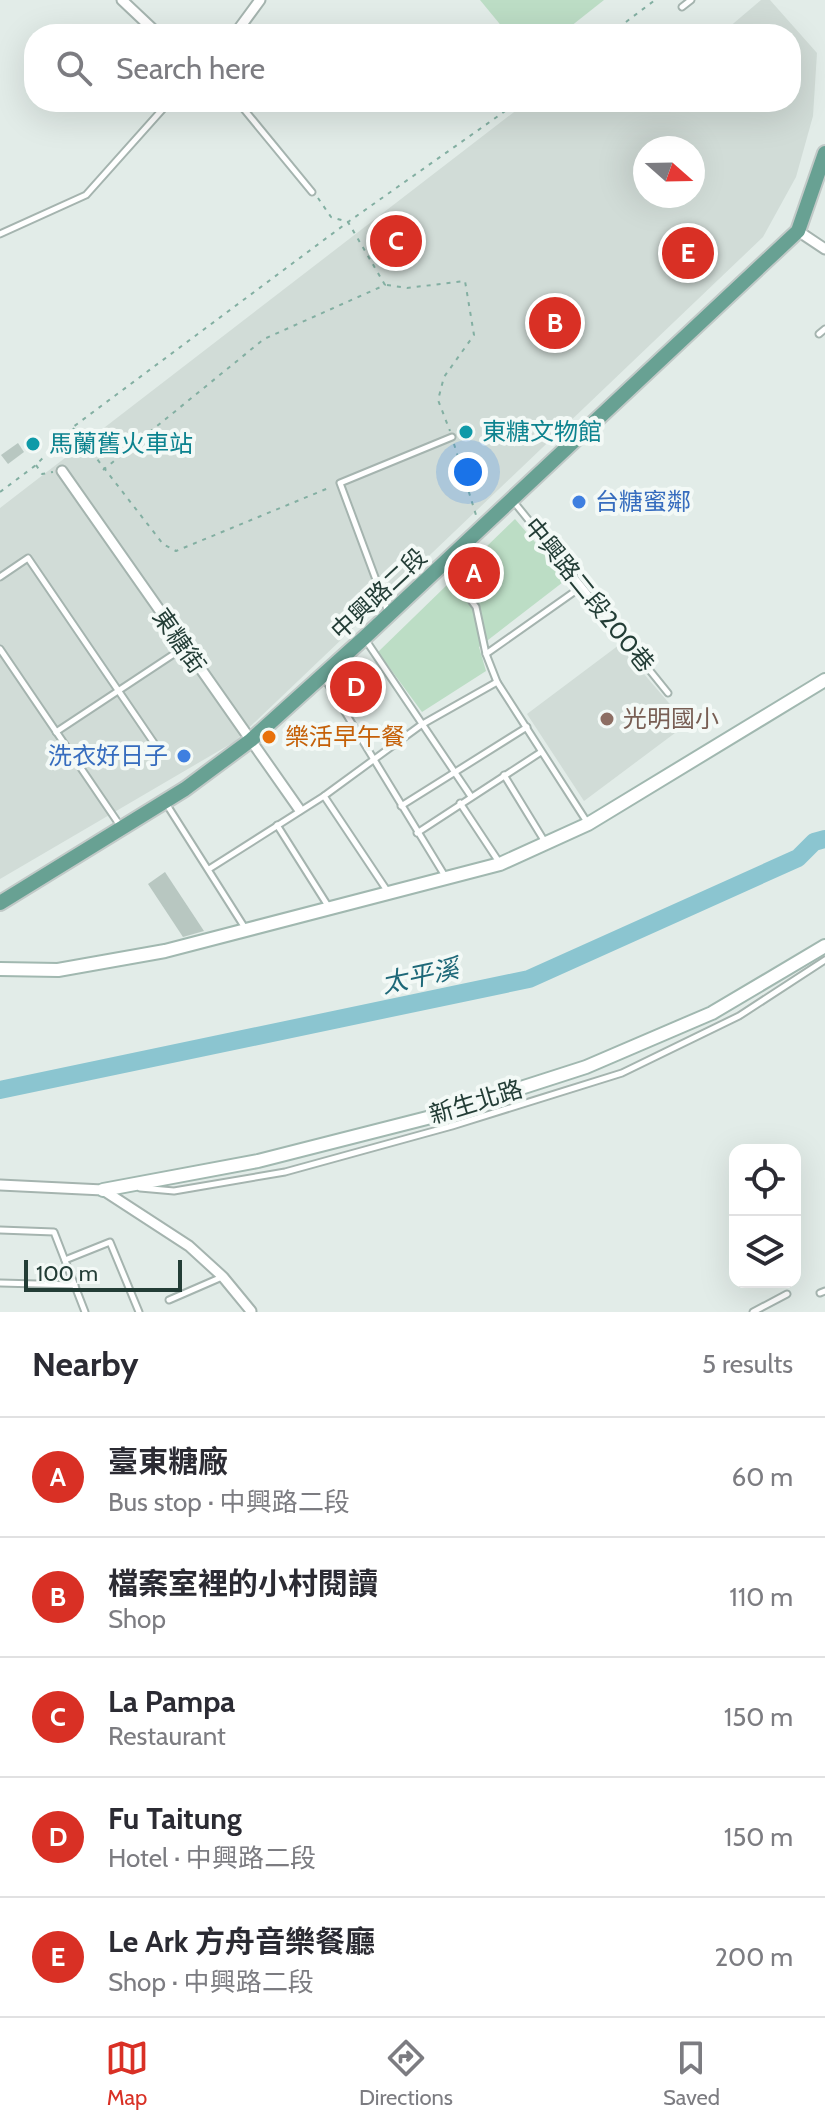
<!DOCTYPE html>
<html lang="en">
<head>
<meta charset="utf-8">
<style>
	body { margin:0; font-family:Cabin,"Noto Sans TC",sans-serif; background:#f7f7f7; color:#2b2b33 }
	.controls { position:absolute; right:24px; bottom:24px; display:grid; overflow:hidden; border-radius:16px; box-shadow:0 8px 32px #0002 }
	.controls button { width:72px; height:72px; display:grid; place-items:center; padding:0; border:0; border-bottom:2px solid #e1e1e2; background:#fff; color:#2b2b33; font:40px sans-serif }
	.compass { position:absolute; left:633px; top:136px; width:72px; height:72px; border-radius:50%; background:#fff; box-shadow:0 8px 32px #0002; rotate:110deg }
	.scale { position:absolute; left:24px; bottom:20px; width:158px; box-sizing:border-box; padding-left:8px; border:4px solid #233d36; border-top:0; font-size:22px; line-height:28px; white-space:nowrap; color:#233d36; -webkit-text-stroke:6px #f3f9f6; paint-order:stroke }
	.you { position:absolute; left:468px; top:472px; width:28px; height:28px; margin:-20px; border:6px solid #fff; border-radius:50%; background:#1a73e8; box-shadow:0 0 0 12px #1a73e833 }
	.badge { display:grid; place-items:center; width:52px; height:52px; border-radius:50%; background:#d93025; color:#fff; font-size:26px; font-weight:700 }
	.pin { position:absolute; translate:-50% -50%; border:4px solid #fff; box-shadow:0 2px 8px #0006 }
	.list { margin:0; padding:0; list-style:none }
	h2 { display:flex; justify-content:space-between; align-items:center; height:104px; margin:0; padding:0 32px; font-size:34px }
	h2 small { font-size:26px; font-weight:400; color:#7c7c81 }
	.list li { display:grid; grid-template-columns:52px 1fr auto; gap:24px; align-items:center; box-sizing:border-box; height:120px; padding:0 32px; border-top:2px solid #e1e1e2 }
	.list b { display:block; font-size:30px; white-space:nowrap }
	.list p { margin:0; font-size:26px; white-space:nowrap; color:#7c7c81 }
	.list em { font-size:26px; font-style:normal; color:#7c7c81 }
	.icon { flex:none; width:44px; height:44px; fill:none; stroke:currentColor; stroke-width:2; stroke-linecap:round; stroke-linejoin:round }
	.map { position:relative; flex:none; width:825px; height:1312px; overflow:hidden }
	.search { position:absolute; background:#fff; box-shadow:0 8px 32px #0002; left:24px; right:24px; top:24px; height:88px; display:flex; align-items:center; gap:20px; box-sizing:border-box; padding:0 28px; border-radius:32px; color:#7c7c81; font-size:30px }
	.sheet { height:704px; background:#fff }
	nav { display:flex; justify-content:space-around; align-items:center; box-sizing:border-box; height:112px; border-top:2px solid #e1e1e2; background:#fff; font-size:22px; color:#7c7c81 }
	nav a { display:grid; justify-items:center; gap:4px }
	nav .on { color:#d93025 }
	.map>svg:first-child { display:block }
</style>
</head>
<body>
<div class="map">
<svg width="825" height="1312" viewBox="0 0 825 1312">
	<rect width="100%" height="100%" fill="#e2ece8"/>
	<g fill="#d1dcd7" fill-rule="evenodd">
		<path d="M761,0H770L817,53L813,116L796,177L763,237L234,742L0,879V508L527,102H791V34H721ZM645,148H693V196H645Z"/>
		<polygon points="619,645 687,724 584,801 527,714"/>
	</g>
	<g fill="#bcddc5">
		<polygon points="480,0 604,0 561,34 508,34"/>
		<polygon points="515,519 567,579 479,647 486,671 422,712 378,652"/>
	</g>
	<g fill="none" stroke-linecap="round" stroke-linejoin="round">
		<polyline stroke="#8bc5d0" stroke-width="18" points="0,1090 529,979 798,858 814,842 825,839"/>
	</g>
	<g fill="#b8c7c1">
		<polygon points="18,443 24,452 8,464 1,455"/>
		<polygon points="165,872 204,931 183,937 148,884"/>
	</g>
	<g fill="none" stroke-linecap="round" stroke-linejoin="round">
		<g stroke="#a5b4af" stroke-width="9">
			<g id="lane">
				<polyline points="682,7 691,0"/>
				<polyline points="238,102 312,192"/>
				<polyline points="0,234 86,195 169,102"/>
				<polyline points="819,334 825,329"/>
				<polyline points="514,502 668,693"/>
				<polyline points="444,564 476,607 486,654 497,682 587,822"/>
				<polyline points="0,577 28,558 154,743"/>
				<polyline points="388,612 340,483 452,437"/>
				<polyline points="365,639 470,795"/>
				<polyline points="0,649 121,827"/>
				<polyline points="486,654 581,587"/>
				<polyline points="323,676 445,876"/>
				<polyline points="56,732 183,648"/>
				<polyline points="504,775 545,842"/>
				<polyline points="324,796 388,892"/>
				<polyline points="460,803 499,862"/>
				<polyline points="167,805 245,928"/>
				<polyline points="401,806 527,727"/>
				<polyline points="277,825 330,909"/>
				<polyline points="417,833 541,752"/>
				<polyline points="209,869 324,796 421,725 497,682"/>
				<polyline points="140,1188 174,1191 285,1172 452,1126 622,1073 739,1016 825,960"/>
				<polyline points="0,1230 54,1232 85,1312"/>
				<polyline points="65,1260 110,1242 139,1312"/>
				<polyline points="0,1283 75,1285"/>
				<polyline points="820,1293 825,1291"/>
				<polyline points="169,1300 222,1277"/>
				<polyline points="753,1312 787,1294"/>
			</g>
		</g>
		<g stroke="#a5b4af" stroke-width="13">
			<g id="street">
				<polyline points="122,0 158,34"/>
				<polyline points="235,34 260,0"/>
				<polyline points="798,231 825,249"/>
				<polyline points="62,471 299,809"/>
				<polyline points="0,1185 103,1190 189,1246 223,1277 251,1311"/>
			</g>
		</g>
		<g stroke="#a1b8b0" stroke-width="16">
			<g id="secondary">
				<polyline points="0,969 58,970 165,951 500,864 588,824 825,680"/>
				<polyline points="103,1190 258,1161 431,1117 586,1067 712,1013 825,946"/>
			</g>
		</g>
		<g stroke="#c1c9c7" stroke-width="18">
			<polyline id="primary" points="0,903 185,789 251,740 364,638 798,231 825,153"/>
		</g>
		<g stroke="#83afa2" stroke-width="2" stroke-dasharray="4 6" stroke-linecap="butt">
			<polyline points="610,34 655,0"/>
			<polyline points="387,285 407,288 465,281 474,335 444,377 438,400 450,431"/>
			<polyline points="73,428 163,544 176,551 331,487"/>
			<polyline points="454,444 476,515"/>
			<polyline points="36,465 42,474 53,472"/>
			<polyline points="103,470 264,339 385,285 348,222 331,217 318,198"/>
			<polyline points="0,492 36,465 73,427 348,222 518,102"/>
		</g>
		<use href="#lane" stroke="#fff" stroke-width="5"/>
		<use href="#street" stroke="#fff" stroke-width="9"/>
		<use href="#secondary" stroke="#fff" stroke-width="12"/>
		<use href="#primary" stroke="#68a193" stroke-width="14"/>
	</g>
	<g fill="#0f9aa8" stroke="#f3f9f6" stroke-width="3">
		<circle cx="466" cy="432" r="8"/>
		<circle cx="33" cy="444" r="8"/>
	</g>
	<g fill="#3f7fe0" stroke="#f3f9f6" stroke-width="3">
		<circle cx="579" cy="502" r="8"/>
		<circle cx="184" cy="756" r="8"/>
	</g>
	<circle fill="#8d6e63" stroke="#f3f9f6" stroke-width="3" cx="607" cy="719" r="8"/>
	<circle fill="#e8710a" stroke="#f3f9f6" stroke-width="3" cx="269" cy="737" r="8"/>
	<g text-anchor="middle" stroke-width="8" stroke-linejoin="round" paint-order="stroke">
		<g font-size="24" fill="#0d838f" stroke="#f3f9f6" text-anchor="start">
			<text x="482" y="440">東糖文物館</text>
			<text x="49" y="452">馬蘭舊火車站</text>
		</g>
		<g font-size="24" fill="#366cbe" stroke="#f3f9f6" text-anchor="start">
			<text x="595" y="510">台糖蜜鄰</text>
			<text x="168" y="764" text-anchor="end">洗衣好日子</text>
		</g>
		<g font-size="24" fill="#233d36" stroke="#f3f9f6">
			<text transform="translate(379 594) rotate(-43)" y="8">中興路二段</text>
			<text transform="translate(589 595) rotate(51)" y="8">中興路二段200巷</text>
			<text transform="translate(179 641) rotate(55)" y="8">東糖街</text>
			<text transform="translate(476 1102) rotate(-17)" y="8">新生北路</text>
		</g>
		<g font-size="24" fill="#785e54" stroke="#f3f9f6" text-anchor="start">
			<text x="623" y="727">光明國小</text>
		</g>
		<g font-size="24" fill="#c56008" stroke="#f3f9f6" text-anchor="start">
			<text x="285" y="745">樂活早午餐</text>
		</g>
		<g font-size="26" font-style="italic" fill="#1d6878" stroke="#f3f9f6">
			<text transform="translate(420 976) rotate(-12)" y="9">太平溪</text>
		</g>
	</g>
</svg>
<div class="controls">
<button><svg class="icon" aria-label="locate" viewBox="0 0 24 24"><circle cx="12" cy="12" r="6"/><path d="M12 2v4M12 18v4M2 12h4M18 12h4"/></svg></button>
<button><svg class="icon" aria-label="layers" viewBox="0 0 24 24"><path d="M12 4l9 5-9 5-9-5zM3 14l9 5 9-5"/></svg></button>
</div>
<svg class="compass" viewBox="-18 -18 36 36"><path d="M0-13l5 13h-10z" fill="#e53935"/><path d="M0 13l5-13h-10z" fill="#7c7c81"/></svg>
<div class="scale">100 m</div>
<div class="you"></div>
<div class="pin badge" style="left:474px;top:573px">A</div>
<div class="pin badge" style="left:555px;top:323px">B</div>
<div class="pin badge" style="left:396px;top:241px">C</div>
<div class="pin badge" style="left:356px;top:687px">D</div>
<div class="pin badge" style="left:688px;top:253px">E</div>
<div class="search"><svg class="icon" aria-label="search" viewBox="0 0 24 24"><circle cx="10" cy="10" r="6"/><path d="M15 15l6 6"/></svg>Search here</div>
</div>
<section class="sheet">
<h2>Nearby<small>5 results</small></h2>
<ul class="list">
<li><span class="badge">A</span><div><b>臺東糖廠</b><p>Bus stop · 中興路二段</p></div><em>60 m</em></li>
<li><span class="badge">B</span><div><b>檔案室裡的小村閱讀</b><p>Shop</p></div><em>110 m</em></li>
<li><span class="badge">C</span><div><b>La Pampa</b><p>Restaurant</p></div><em>150 m</em></li>
<li><span class="badge">D</span><div><b>Fu Taitung</b><p>Hotel · 中興路二段</p></div><em>150 m</em></li>
<li><span class="badge">E</span><div><b>Le Ark 方舟音樂餐廳</b><p>Shop · 中興路二段</p></div><em>200 m</em></li>
</ul>
</section>
<nav>
<a class="on"><svg class="icon" aria-label="map" viewBox="0 0 24 24"><path d="M3 6l6-2 6 2 6-2v14l-6 2-6-2-6 2zM9 4v14M15 6v14"/></svg>Map</a>
<a><svg class="icon" aria-label="directions" viewBox="0 0 24 24"><path d="M12 3l9 9-9 9-9-9zM9 14v-3h6M13 9l2 2-2 2"/></svg>Directions</a>
<a><svg class="icon" aria-label="saved" viewBox="0 0 24 24"><path d="M7 4h10v16l-5-4-5 4z"/></svg>Saved</a>
</nav>
</body>
</html>
